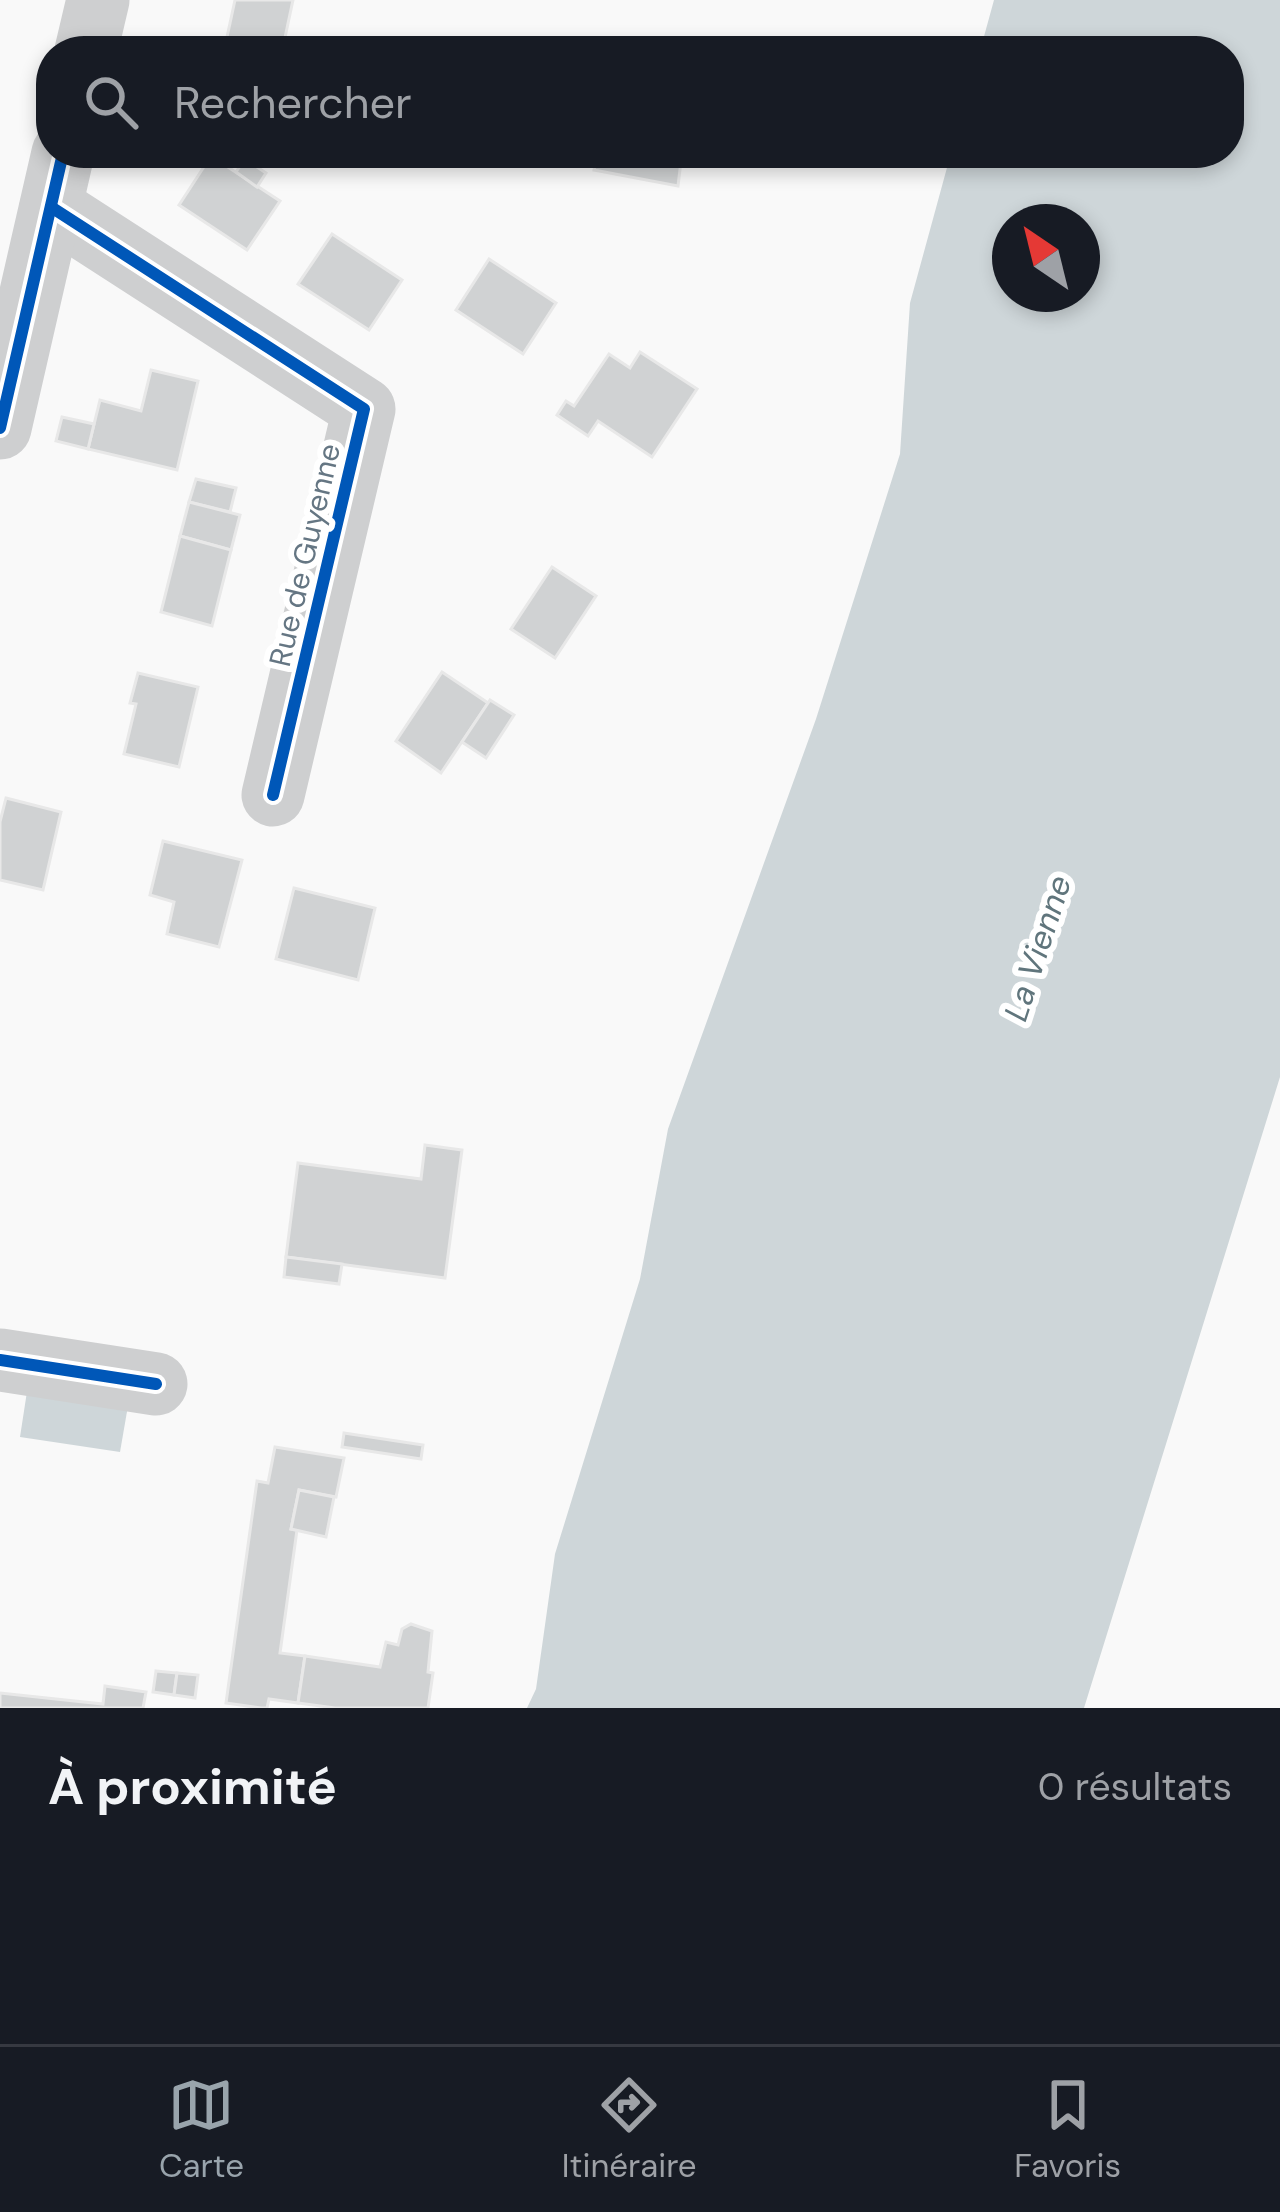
<!DOCTYPE html>
<html lang="fr">
<head>
<meta charset="utf-8">
<style>
	body { margin:0; font-family:"DM Sans",sans-serif; background:#20242c; color:#f1f3f6 }
	.compass { position:absolute; left:992px; top:204px; width:108px; height:108px; border-radius:50%; background:#171b24; box-shadow:0 6px 18px #0003; rotate:325deg }
	.list { margin:0; padding:0; list-style:none }
	h2 { display:flex; justify-content:space-between; align-items:center; height:156px; margin:0; padding:0 48px; font-size:51px }
	h2 small { font-size:39px; font-weight:400; color:#9ea1a6 }
	.icon { flex:none; width:66px; height:66px; fill:none; stroke:currentColor; stroke-width:2; stroke-linecap:round; stroke-linejoin:round }
	.map { position:relative; flex:none; width:1280px; height:1708px; overflow:hidden }
	.search { position:absolute; background:#171b24; box-shadow:0 6px 18px #0003; left:36px; right:36px; top:36px; height:132px; display:flex; align-items:center; gap:30px; box-sizing:border-box; padding:0 42px; border-radius:48px; color:#9ea1a6; font-size:45px }
	.sheet { height:336px; background:#171b24 }
	nav { display:flex; justify-content:space-around; align-items:center; box-sizing:border-box; height:168px; border-top:3px solid #363941; background:#171b24; font-size:33px; color:#9ea1a6 }
	nav a { display:grid; justify-items:center; gap:6px }
	nav .on { color:#99a4ac }
	.map>svg:first-child { display:block }
</style>
</head>
<body>
<div class="map">
<svg width="1280" height="1708" viewBox="0 0 1280 1708">
	<rect width="100%" height="100%" fill="#f9f9f9"/>
	<g fill="#ced6d9" fill-rule="evenodd">
		<path d="M994,0H1280V1077L1084,1708H527L536,1689L555,1554L640,1279L668,1129L816,719L900,454L910,303L951,153H1229V51H980ZM1010,222H1082V294H1010Z"/>
		<polygon points="28,1385 129,1400 120,1452 20,1437"/>
	</g>
	<g fill="#d0d2d3" stroke="#e8e8e8" stroke-width="3">
		<polygon points="235,0 293,0 283,47 305,51 224,51"/>
		<polygon points="598,153 682,153 678,186 594,170"/>
		<polygon points="211,156 280,201 247,250 179,205"/>
		<polygon points="245,159 266,173 257,187 236,172"/>
		<polygon points="332,234 402,280 369,330 298,284"/>
		<polygon points="489,259 556,303 523,354 456,310"/>
		<polygon points="640,352 697,389 652,457 598,421 588,436 557,415 566,401 574,406 609,354 630,368"/>
		<polygon points="151,370 198,381 177,470 88,449 100,400 141,411"/>
		<polygon points="62,417 94,424 88,449 56,441"/>
		<polygon points="196,479 236,488 230,512 189,502"/>
		<polygon points="189,502 240,515 231,550 180,536"/>
		<polygon points="180,536 231,550 212,626 161,612"/>
		<polygon points="552,567 596,596 555,658 511,629"/>
		<polygon points="442,672 488,703 441,773 396,741"/>
		<polygon points="138,673 198,687 179,767 124,754 136,704 130,703"/>
		<polygon points="490,700 514,715 486,758 462,742"/>
		<polygon points="6,798 61,812 43,890 0,880 0,822"/>
		<polygon points="163,841 242,860 219,947 167,934 174,902 150,895"/>
		<polygon points="294,888 375,908 358,980 276,959"/>
		<polygon points="425,1145 462,1150 445,1278 286,1257 298,1163 421,1179"/>
		<polygon points="286,1257 342,1264 339,1284 284,1277"/>
		<polygon points="344,1433 423,1445 421,1459 342,1447"/>
		<polygon points="275,1447 344,1458 336,1497 299,1490 291,1529 297,1530 280,1653 305,1656 298,1703 269,1699 267,1708 261,1708 226,1703 257,1481 268,1483"/>
		<polygon points="299,1490 334,1497 326,1537 291,1529"/>
		<polygon points="411,1624 432,1631 428,1672 433,1673 428,1708 335,1708 298,1703 305,1656 380,1667 386,1642 398,1645 402,1629"/>
		<polygon points="156,1671 177,1673 174,1695 153,1692"/>
		<polygon points="177,1673 198,1675 195,1698 174,1695"/>
		<polygon points="105,1686 146,1692 143,1708 0,1708 0,1693 103,1704"/>
	</g>
	<g fill="none" stroke-linecap="round" stroke-linejoin="round">
		<g stroke="#cecfd0" stroke-width="63">
			<polyline points="86,51 98,0"/>
			<polyline points="51,207 364,409 273,795"/>
			<polyline points="0,428 63,153"/>
			<polyline points="0,1360 156,1384"/>
		</g>
		<g stroke="#fff" stroke-width="20">
			<g id="cycleway">
				<polyline points="51,207 364,409 273,795"/>
				<polyline points="0,428 63,153"/>
				<polyline points="0,1360 156,1384"/>
			</g>
		</g>
		<use href="#cycleway" stroke="#0057b8" stroke-width="12"/>
	</g>
	<g text-anchor="middle" stroke-width="12" stroke-linejoin="round" paint-order="stroke">
		<g font-size="30" fill="#657683" stroke="#fff">
			<text transform="translate(305 555) rotate(-77)" y="10">Rue de Guyenne</text>
		</g>
		<g font-size="33" font-style="italic" fill="#60757c" stroke="#fff">
			<text transform="translate(1037 948) rotate(-72)" y="12">La Vienne</text>
		</g>
	</g>
</svg>
<svg class="compass" viewBox="-18 -18 36 36"><path d="M0-13l5 13h-10z" fill="#e53935"/><path d="M0 13l5-13h-10z" fill="#9ea1a6"/></svg>
<div class="search"><svg class="icon" aria-label="search" viewBox="0 0 24 24"><circle cx="10" cy="10" r="6"/><path d="M15 15l6 6"/></svg>Rechercher</div>
</div>
<section class="sheet">
<h2>À proximité<small>0 résultats</small></h2>
<ul class="list">
</ul>
</section>
<nav>
<a class="on"><svg class="icon" aria-label="map" viewBox="0 0 24 24"><path d="M3 6l6-2 6 2 6-2v14l-6 2-6-2-6 2zM9 4v14M15 6v14"/></svg>Carte</a>
<a><svg class="icon" aria-label="directions" viewBox="0 0 24 24"><path d="M12 3l9 9-9 9-9-9zM9 14v-3h6M13 9l2 2-2 2"/></svg>Itinéraire</a>
<a><svg class="icon" aria-label="saved" viewBox="0 0 24 24"><path d="M7 4h10v16l-5-4-5 4z"/></svg>Favoris</a>
</nav>
</body>
</html>
